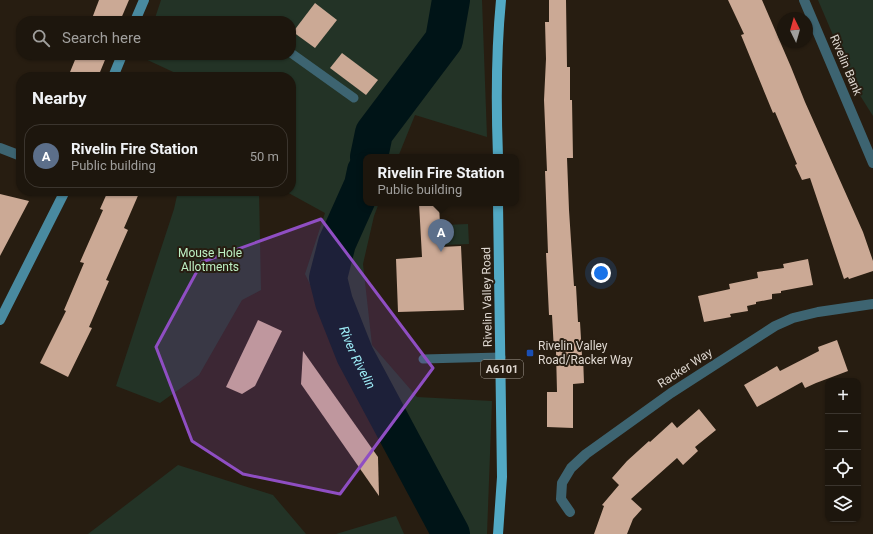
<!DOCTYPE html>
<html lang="en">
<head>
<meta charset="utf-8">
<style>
	body { margin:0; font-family:Roboto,sans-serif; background:#251f16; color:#f1f3f6 }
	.controls { position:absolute; right:12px; bottom:12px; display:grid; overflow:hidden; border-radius:8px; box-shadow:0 1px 3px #0004 }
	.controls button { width:36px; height:36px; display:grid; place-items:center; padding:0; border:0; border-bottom:1px solid #3b352e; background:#1d160d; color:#f1f3f6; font:20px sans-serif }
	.compass { position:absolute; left:777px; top:12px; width:36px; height:36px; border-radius:50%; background:#1d160d; box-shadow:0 1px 3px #0004; rotate:355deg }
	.you { position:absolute; left:601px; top:273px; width:14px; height:14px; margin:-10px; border:3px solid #fff; border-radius:50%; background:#1a73e8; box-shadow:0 0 0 6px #1a73e833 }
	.badge { display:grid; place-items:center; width:26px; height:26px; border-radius:50%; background:#37d4a6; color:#fff; font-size:13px; font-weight:700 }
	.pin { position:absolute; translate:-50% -33px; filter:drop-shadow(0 1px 2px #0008) }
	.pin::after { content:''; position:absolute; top:21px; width:14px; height:12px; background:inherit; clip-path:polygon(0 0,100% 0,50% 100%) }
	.popup { position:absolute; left:363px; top:154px; width:156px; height:52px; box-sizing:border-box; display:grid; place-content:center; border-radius:8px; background:#1d160d; filter:drop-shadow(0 1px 3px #0005); font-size:13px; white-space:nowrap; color:#a09f9d }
	.popup b { font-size:15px; color:#f1f3f6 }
	.popup::after { content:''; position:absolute; left:50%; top:100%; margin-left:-8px; border:8px solid transparent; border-top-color:#1d160d }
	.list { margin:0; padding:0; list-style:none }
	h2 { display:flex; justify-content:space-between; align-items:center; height:52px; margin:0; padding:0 16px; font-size:17px }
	h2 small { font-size:13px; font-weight:400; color:#a09f9d }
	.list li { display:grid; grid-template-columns:26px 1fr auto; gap:12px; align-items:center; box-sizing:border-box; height:64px; margin:0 8px 8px; padding:0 8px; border:1px solid #3b352e; border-radius:16px }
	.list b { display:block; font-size:15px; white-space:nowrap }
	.list p { margin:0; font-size:13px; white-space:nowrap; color:#a09f9d }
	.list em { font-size:13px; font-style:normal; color:#a09f9d }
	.icon { flex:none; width:22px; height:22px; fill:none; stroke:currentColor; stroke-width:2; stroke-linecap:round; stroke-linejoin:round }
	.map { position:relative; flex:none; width:873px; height:534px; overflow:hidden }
	.search { position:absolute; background:#1d160d; box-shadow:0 1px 3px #0004; left:16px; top:16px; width:280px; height:44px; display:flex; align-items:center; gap:10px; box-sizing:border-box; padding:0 14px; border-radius:16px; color:#a09f9d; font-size:15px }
	.panel { position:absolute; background:#1d160d; box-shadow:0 1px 3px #0004; left:16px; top:72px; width:280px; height:124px; border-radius:16px }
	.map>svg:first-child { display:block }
</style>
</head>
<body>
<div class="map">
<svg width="873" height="534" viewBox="0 0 873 534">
	<rect width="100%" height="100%" fill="#271d11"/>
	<g fill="#233326">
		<polygon points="161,0 482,0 487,137 415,115 398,157 366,157 366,203 379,203 374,216 363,264 372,345 417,397 492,401 487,534 434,534 403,456 339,345 305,274 325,213 285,191 291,191 291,77 184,77 141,57 142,55 291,55 291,21 154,21"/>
		<polygon points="818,0 873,0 873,116 856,89"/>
		<polygon points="178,191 259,191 261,290 242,300 199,375 160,403 116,386 174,209"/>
		<polygon points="468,224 469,244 444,245 443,225"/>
		<polygon points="178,465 273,495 306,534 88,534"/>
		<polygon points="396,516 404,534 336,534"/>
	</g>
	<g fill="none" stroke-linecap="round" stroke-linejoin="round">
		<g stroke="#001417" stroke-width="38">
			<polyline points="369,157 374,133 444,40 451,0"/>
			<path id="s1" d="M366,171L363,185L337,243L328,278L334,302L355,355L451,534"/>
		</g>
	</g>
	<g fill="#cba995">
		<polygon points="99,0 129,0 120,21 91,21"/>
		<polygon points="549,0 566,0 567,67 570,67 570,100 572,100 573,158 567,158 569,210 574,286 576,286 578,322 580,322 582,356 583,356 584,383 573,384 573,428 547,427 547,392 557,392 556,351 554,351 552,315 549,315 546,253 548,253 545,171 547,171 544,100 546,59 545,22 549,22"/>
		<polygon points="728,0 762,0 791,67 805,102 863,232 873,261 873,271 849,279 848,277 844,279 810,178 802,180 795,165 797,164 775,112 773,113 741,35 744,34"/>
		<polygon points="315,3 337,20 315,48 293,32"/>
		<polygon points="342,53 378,80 366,95 330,68"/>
		<polygon points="77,55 107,55 98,77 68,77"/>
		<polygon points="108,191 140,191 124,228 128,230 106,280 109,281 89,327 92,328 68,377 40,363 66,311 64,310 84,263 80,262 103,210 100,209"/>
		<polygon points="0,194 29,201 0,256"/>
		<polygon points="419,203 439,203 441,247 461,246 464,310 398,312 396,259 422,257"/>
		<polygon points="808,259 813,285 781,291 781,293 772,294 772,299 756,302 756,304 747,306 748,311 730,314 731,317 704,322 698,296 730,289 729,284 758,278 757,272 784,268 783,264"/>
		<polygon points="258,320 282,331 255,386 242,394 226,387"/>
		<polygon points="837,340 848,371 816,383 805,388 802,382 757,407 744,385 777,366 780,371 819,351 818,347"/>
		<polygon points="303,351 378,457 379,496 301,384"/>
		<polygon points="699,409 716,430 695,447 698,451 683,465 677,458 631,499 642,509 633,519 627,534 594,534 604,506 602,505 619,485 612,478 627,461 649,441 650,442 672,422 677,428"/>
	</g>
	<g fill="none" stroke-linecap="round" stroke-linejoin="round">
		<g stroke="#3d6471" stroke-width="9">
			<polyline points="291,53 354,98"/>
			<polyline points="423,359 501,357"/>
		</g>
		<g stroke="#3d6471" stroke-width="10">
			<polyline points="804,0 873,163"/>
			<polyline points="0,148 21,156"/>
			<polyline points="570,512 561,499 562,483 571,468 586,454 671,393 775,326 793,318 818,312 873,304"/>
		</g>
		<g stroke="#498aa0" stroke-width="10">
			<polyline points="135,21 144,0"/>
			<polyline points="113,77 122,55"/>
			<polyline points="0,320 65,191"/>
		</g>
		<g stroke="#52a9c4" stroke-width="10">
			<path d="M498,157C496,105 496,52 501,0"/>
			<polyline points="498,534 502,477 498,203"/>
		</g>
	</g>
	<path fill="#8f4ec3" fill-opacity="0.2" stroke="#8f4ec3" stroke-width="3" stroke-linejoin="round" d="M321,219L433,368L340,494L243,474L192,441L156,347L202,262Z"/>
	<rect fill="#1a4fb4" stroke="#271d11" stroke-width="1.5" x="526" y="349" width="8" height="8" rx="2"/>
	<g text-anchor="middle" stroke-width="4" stroke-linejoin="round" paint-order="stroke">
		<rect fill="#271d11" stroke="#a8a097" stroke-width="1" x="481" y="360" width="42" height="18" rx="3"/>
		<g font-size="11" font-weight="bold" fill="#dfd8d1">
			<text x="502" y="373">A6101</text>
		</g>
		<g font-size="12" fill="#dfd8d1" stroke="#271d11">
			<text transform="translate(846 65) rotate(67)" y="4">Rivelin Bank</text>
			<text transform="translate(487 297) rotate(-91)" y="4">Rivelin Valley Road</text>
			<text transform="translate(685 368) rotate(-33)" y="4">Racker Way</text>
		</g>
		<g font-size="12" fill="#bdf0c4" stroke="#271d11">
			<text x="210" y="257">Mouse Hole<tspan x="210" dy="14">Allotments</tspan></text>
		</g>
		<g font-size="12" fill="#dfd8d1" stroke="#271d11" text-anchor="start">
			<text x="538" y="350">Rivelin Valley<tspan x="538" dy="14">Road/Racker Way</tspan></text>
		</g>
		<g font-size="13" font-style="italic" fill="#9eedf8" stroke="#271d11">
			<text dy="5" stroke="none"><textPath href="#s1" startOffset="199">River Rivelin</textPath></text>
		</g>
	</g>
</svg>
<div class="controls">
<button>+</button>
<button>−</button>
<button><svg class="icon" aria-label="locate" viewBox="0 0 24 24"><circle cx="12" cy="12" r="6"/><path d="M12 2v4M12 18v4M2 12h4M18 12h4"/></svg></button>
<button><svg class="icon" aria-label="layers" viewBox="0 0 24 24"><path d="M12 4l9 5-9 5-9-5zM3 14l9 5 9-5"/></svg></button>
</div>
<svg class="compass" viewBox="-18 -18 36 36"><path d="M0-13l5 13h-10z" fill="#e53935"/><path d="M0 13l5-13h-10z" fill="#a09f9d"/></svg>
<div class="you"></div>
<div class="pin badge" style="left:441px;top:252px;background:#5c6f8a">A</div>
<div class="popup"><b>Rivelin Fire Station</b>Public building</div>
<div class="search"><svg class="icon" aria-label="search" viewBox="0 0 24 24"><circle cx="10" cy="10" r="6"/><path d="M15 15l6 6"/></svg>Search here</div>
<section class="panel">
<h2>Nearby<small></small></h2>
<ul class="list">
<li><span class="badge" style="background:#5c6f8a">A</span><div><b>Rivelin Fire Station</b><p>Public building</p></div><em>50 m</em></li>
</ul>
</section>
</div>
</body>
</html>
